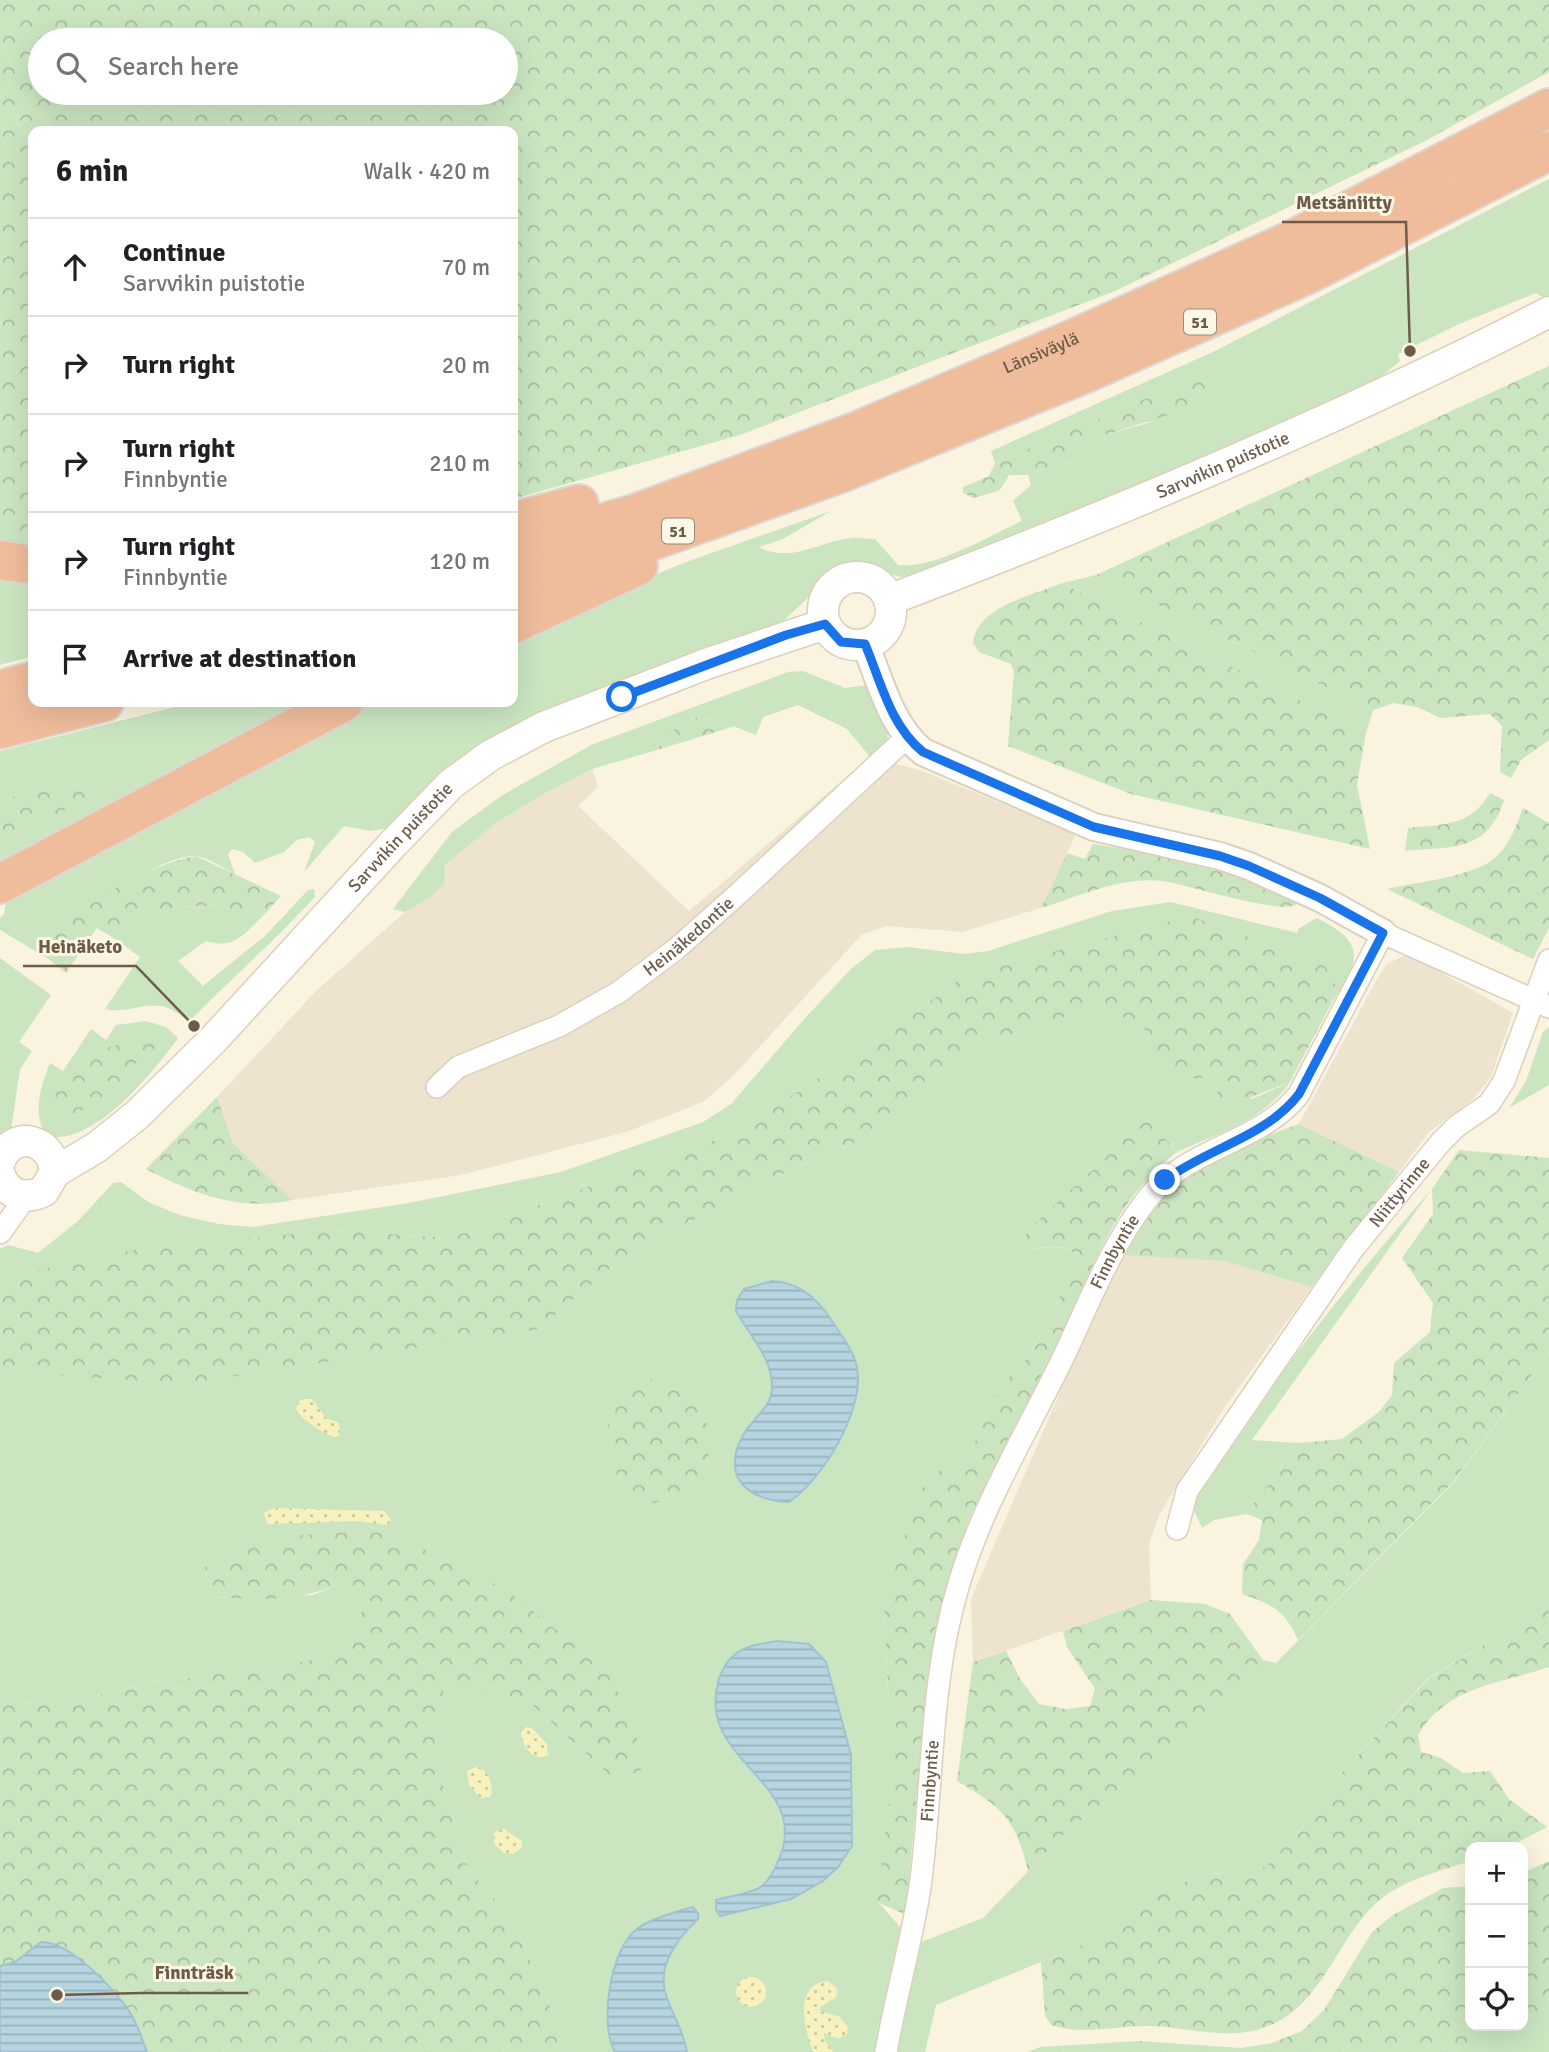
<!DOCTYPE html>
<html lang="en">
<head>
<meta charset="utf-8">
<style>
	body { margin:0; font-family:Signika,sans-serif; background:#f2f2f2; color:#202124 }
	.controls { position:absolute; right:21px; bottom:21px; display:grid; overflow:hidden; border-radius:14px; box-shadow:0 7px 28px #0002 }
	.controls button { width:63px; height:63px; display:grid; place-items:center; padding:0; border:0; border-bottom:2px solid #e0e0e0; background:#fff; color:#202124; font:35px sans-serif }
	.stop { position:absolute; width:21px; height:21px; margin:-16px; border:5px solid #1a73e8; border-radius:50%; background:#fff }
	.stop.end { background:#1a73e8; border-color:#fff; box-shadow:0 2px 7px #0008 }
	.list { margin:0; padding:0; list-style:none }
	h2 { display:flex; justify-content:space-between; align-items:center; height:91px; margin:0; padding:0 28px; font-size:30px }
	h2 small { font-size:23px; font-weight:400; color:#757577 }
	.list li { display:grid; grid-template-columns:46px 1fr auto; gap:21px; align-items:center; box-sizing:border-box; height:98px; padding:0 28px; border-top:2px solid #e0e0e0 }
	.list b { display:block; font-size:26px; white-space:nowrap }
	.list p { margin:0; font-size:23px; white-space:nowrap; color:#757577 }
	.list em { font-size:23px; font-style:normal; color:#757577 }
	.icon { flex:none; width:38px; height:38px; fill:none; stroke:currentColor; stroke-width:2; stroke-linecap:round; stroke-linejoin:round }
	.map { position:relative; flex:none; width:1549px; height:2052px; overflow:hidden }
	.search { position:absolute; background:#fff; box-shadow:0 7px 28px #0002; left:28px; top:28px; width:490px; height:77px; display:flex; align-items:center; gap:18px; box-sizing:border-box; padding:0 24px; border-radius:38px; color:#757577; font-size:26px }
	.panel { position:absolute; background:#fff; box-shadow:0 7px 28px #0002; left:28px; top:126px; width:490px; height:581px; border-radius:14px }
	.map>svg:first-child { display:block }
</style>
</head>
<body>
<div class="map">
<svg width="1549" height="2052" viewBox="0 0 1549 2052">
	<defs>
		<pattern id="forest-crowns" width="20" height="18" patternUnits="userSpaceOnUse" patternTransform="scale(1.75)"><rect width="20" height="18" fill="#cbe5c1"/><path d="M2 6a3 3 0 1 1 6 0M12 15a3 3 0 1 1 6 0" fill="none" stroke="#a9bd9f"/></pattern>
		<pattern id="sand-dots" width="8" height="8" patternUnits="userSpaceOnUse" patternTransform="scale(1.75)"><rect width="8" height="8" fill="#f7f1bd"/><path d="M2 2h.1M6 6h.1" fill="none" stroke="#ccc69c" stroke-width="1.8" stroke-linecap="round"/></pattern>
		<pattern id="water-rules" width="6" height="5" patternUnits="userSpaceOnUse" patternTransform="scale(1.75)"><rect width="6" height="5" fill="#b7d5e1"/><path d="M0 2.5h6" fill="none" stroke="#99b0b8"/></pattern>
	</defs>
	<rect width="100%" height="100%" fill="#f9f3e0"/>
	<g fill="#ede3ce">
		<polygon points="870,757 920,770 1076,834 1041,908 962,932 887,926 861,935 735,1074 703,1102 626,1132 461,1175 292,1200 233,1143 217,1097 316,991 405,912 467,842 538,797 592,769 598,787 578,806 689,911"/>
		<polygon points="1408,954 1513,1013 1491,1077 1473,1099 1429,1132 1399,1172 1299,1124 1376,981 1387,964"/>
		<polygon points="1119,1255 1224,1261 1312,1287 1224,1408 1159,1515 1149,1544 1151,1600 973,1662 971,1599"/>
	</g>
	<g fill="#cbe5c1">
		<path d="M1549,179V295L1544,298L1536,293L1459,324L1398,354L1400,361L1371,385L1269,432L922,575L900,577L860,564H848L827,571L808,598L781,623L575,701L390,828L370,831L344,826L304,872L315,842L309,837L297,840L284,852L255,863L243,852L232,849L228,854L235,874C224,869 208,857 196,856C162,853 67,919 40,941L47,958L0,930V918L4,914L6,902L79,857L367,702H513V632L689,561L831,511L781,540L759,547C791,564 820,541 852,538C859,537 868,539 875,539L898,565C933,570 989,536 1022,521L1013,501L1031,485L1028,475L1074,459L1105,435L1155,421L1077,431L995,463L991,451L1215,351Z"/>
		<polygon points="0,575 33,581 33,656 0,665"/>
		<polygon points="1096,575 1373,710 1366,733 1062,583"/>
		<path d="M803,671L845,688L870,685C879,707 905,748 870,757L847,729L798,705L763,717L756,735L716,719L688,717L663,740L657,750L592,769L538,797L493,825L445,865L444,884L430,897L405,912L393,909L452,832L501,796L591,745L788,672Z"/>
		<polygon points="195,702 309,702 0,869 0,848 98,790 89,783 0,799 0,751"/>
		<path d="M314,889L315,897C275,941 230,979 189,1022C153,990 139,1016 105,1009L140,957L115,939C163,895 206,905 265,914C244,933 236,950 206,941L178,961L203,986L266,935L308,890Z"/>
		<path d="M1170,902L1298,933V929L1317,918C1369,945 1359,960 1331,1004L1335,984L965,975L895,1028L734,1133L449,1238L333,1230L0,1278V1249L8,1245L38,1253L79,1220L113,1183L121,1182L148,1202L180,1215L219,1224L252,1227L409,1203L561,1172L703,1122L731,1104L806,1017L852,968L875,950L907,947L964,954L988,951L1112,911Z"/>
		<polygon points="0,958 51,995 19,1042 32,1051 20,1069 11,1130 0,1136"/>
		<path d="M1102,1005L1150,1032L1155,1051L1203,1077L1215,1076L1252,1099L1290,1082C1264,1120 1217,1134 1177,1152L1144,1116L1026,1251C1047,1247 1062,1243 1079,1257L1031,1354L996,1391L971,1452L925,1480L884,1609L888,1690L897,1735L878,1902L911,1939V1946L983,1918L1064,1834L1276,1663L1453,1483L1549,1352V1606L1428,1678L1336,1779L1299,1832L1265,1867L1200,1876L1142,1899L1087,1943L936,2005L925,2052H569L512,1918L468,1869L440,1776L433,1720L445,1686L482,1690L531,1704L616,1781L388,1532L190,1593L225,1598L313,1595L339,1584L358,1597L364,1627L312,1660L147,1684L92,1697L0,1705V1371L538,1329L619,1261L759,1184L868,1137L984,1044Z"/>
		<path d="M146,1021L166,1027L178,1038C154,1071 95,1146 48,1136C31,1118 41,1084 50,1063L63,1071L91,1029L106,1040L116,1025Z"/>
		<polygon points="1549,1027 1549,1085 1509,1108 1526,1081 1543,1032"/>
		<path d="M1432,1189L1252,1440L1299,1443L1246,1514L1214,1520L1202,1528L1193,1508L1196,1496C1267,1387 1346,1286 1432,1189Z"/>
		<polygon points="1549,2007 1549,2052 1454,2052 1503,2026 1523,2026 1523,2018"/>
	</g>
	<g fill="url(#forest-crowns)" fill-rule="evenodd">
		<path d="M0,0H1549V72L1425,141L1115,291L740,435L513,499V131H33V546L0,541ZM40,40H506V93H40Z"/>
		<polygon points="1549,366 1549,740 1521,760 1511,778 1500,772 1502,726 1490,714 1441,718 1417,707 1394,703 1373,710 1096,575"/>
		<polygon points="1203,380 1212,392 1203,404 1105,435 1074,459 1028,475 1009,475 1000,490 974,498 963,493 963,487 989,476 995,463 1187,381"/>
		<path d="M1062,583L1366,733L1357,785L1370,849L1131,794L1008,746L1014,672L1011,664L979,652L973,643C977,606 1032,596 1062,583Z"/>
		<polygon points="688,717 716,719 735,726 657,750 663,740"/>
		<polygon points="89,783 99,790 0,848 0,799"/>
		<path d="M1490,793L1504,800C1487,853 1452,846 1405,851L1408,828C1443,824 1470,827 1490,793Z"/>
		<path d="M1523,808L1549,823V928L1533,959L1387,889C1416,882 1476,877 1497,856C1511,843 1516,826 1523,808Z"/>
		<path d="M1093,844L1142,852L1230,874L1295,901L1296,905C1278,914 1189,885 1163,881C1122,876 1080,896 1041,908L1067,853L1085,859Z"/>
		<path d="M196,856L281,896L265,914C206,905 163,895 115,939L97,928L66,973L47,958L40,941C82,907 143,865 196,856Z"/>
		<polygon points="1190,916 1324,965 1335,984 1331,1004 1290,1082 1233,1104 1218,1097 1215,1076 1181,1080 1155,1051 1149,1032 1102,1005 984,1044 868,1137 759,1184 619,1261 538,1329 184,1384 0,1371 0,1278 134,1250 334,1230 449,1238 734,1133 895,1028 965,975"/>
		<polygon points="160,1035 153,1053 130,1067 120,1085 80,1112 56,1116 55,1084 74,1075 105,1048"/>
		<path d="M217,1097L233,1143L292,1200C240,1212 192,1193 146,1169Z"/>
		<path d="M1144,1116L1177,1152C1111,1203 1093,1270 1058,1343C1036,1389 1011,1434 989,1480C981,1496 972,1512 966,1528C925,1654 918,1785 906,1915L877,1902L897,1735L888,1690L884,1609L902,1544L925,1480L971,1452L996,1391L1031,1354L1079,1257C1062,1242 1046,1247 1026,1251L1020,1246L1030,1228L1098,1165Z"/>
		<path d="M1299,1124L1399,1172L1312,1287L1224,1261L1119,1255C1134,1236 1147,1212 1165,1194C1194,1164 1259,1138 1299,1124Z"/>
		<path d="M1459,1150L1549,1158V1352L1453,1482L1298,1640C1284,1609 1273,1605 1242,1594L1243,1564L1259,1540L1262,1520L1246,1514L1299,1443L1342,1439L1379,1412L1392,1395L1394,1363L1430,1332L1433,1303L1402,1258L1433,1214L1432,1189Z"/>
		<path d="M653,1379C689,1392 718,1416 708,1458C706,1467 703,1480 696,1487C681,1503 649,1503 629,1504L617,1491L616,1462L606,1415L609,1399L625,1387Z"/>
		<path d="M388,1532L507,1590L610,1674L649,1766L616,1781L531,1704L482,1690L445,1687L433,1720L440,1776L468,1869L512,1918L569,2052H147L132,2016L41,1942L15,1962L0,1966V1705L92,1697L147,1684L312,1660L364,1627L358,1597L339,1584C294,1604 238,1601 190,1593C205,1529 337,1533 388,1532Z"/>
		<path d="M1151,1600L1205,1604L1230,1614L1263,1660L1276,1663L1064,1834L1028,1871C1015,1818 1003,1808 957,1781L973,1662L1006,1651L1020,1679L1039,1704L1065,1709L1090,1706L1095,1689L1067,1647L1063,1631Z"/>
		<path d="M1549,1606V1667C1499,1684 1447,1686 1418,1735L1421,1752L1441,1758L1463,1773L1490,1771L1509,1799L1547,1827L1509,1847H1470V1861C1438,1872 1400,1880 1374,1905C1333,1945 1320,2013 1257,2030C1224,2039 1184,2027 1151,2026C1117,2025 1083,2036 1051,2025L1045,2015L1041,1962L1087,1943L1142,1899L1200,1876L1265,1867L1299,1832L1336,1779L1429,1678Z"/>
		<polygon points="1549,1861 1549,2007 1523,2018 1523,1873"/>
		<polygon points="1470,1886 1470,2026 1503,2026 1454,2052 1028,2052 1040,2047 1139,2041 1241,2048 1272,2043 1302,2031 1324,2010 1372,1932 1393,1915 1443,1888"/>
	</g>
	<g fill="url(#sand-dots)">
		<path d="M305,1399H312L326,1418L339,1423L340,1435L335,1437C323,1433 302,1421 296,1409L299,1401Z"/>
		<polygon points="274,1508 385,1511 391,1520 388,1525 357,1521 268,1524 263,1513"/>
		<path d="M526,1727L532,1728L547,1744L548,1755C534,1763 522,1746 521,1733Z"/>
		<path d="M476,1767C488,1770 492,1781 492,1793L490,1797L480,1798L469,1785L467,1771Z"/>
		<polygon points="504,1829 522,1841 522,1848 512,1854 504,1853 494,1844 494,1832"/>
		<circle cx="751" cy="1992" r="15"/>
		<path d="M828,1981L837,1988V1997L820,2007V2011L840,2017L848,2027L847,2034L839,2039L824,2033L825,2041L833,2052H813C805,2030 792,1984 828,1981Z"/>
	</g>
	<g fill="url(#water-rules)" stroke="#9fc3d1" stroke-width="2">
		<path d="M772,1281C799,1282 818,1299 832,1321C841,1335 854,1351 857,1368C865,1410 822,1480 789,1502C749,1500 721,1479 742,1437C750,1420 772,1408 772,1388C773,1358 749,1335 736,1311L737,1300L744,1289Z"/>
		<path d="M777,1641L809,1644L826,1662L851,1755L852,1846L838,1867L823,1881L791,1899L720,1916L716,1910V1900C729,1896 751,1894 762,1886C770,1879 775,1869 779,1859C805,1798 739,1773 720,1726C710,1699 717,1660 746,1648C755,1644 768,1643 777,1641Z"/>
		<path d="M693,1907L698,1913V1919C678,1938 656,1965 666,1995C672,2014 684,2032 687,2052H615C599,2024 610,1949 637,1929C650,1919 676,1912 693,1907Z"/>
		<path d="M41,1942C70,1941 118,1992 132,2016C139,2027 142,2041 147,2052H0V1966L15,1962Z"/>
	</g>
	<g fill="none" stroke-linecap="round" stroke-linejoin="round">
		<g stroke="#dcd0bd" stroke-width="24">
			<g id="minor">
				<path id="s1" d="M437,1087L458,1067L559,1026L619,992L676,949L738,894L906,738"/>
				<polyline points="0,1233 26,1197"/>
				<path id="s2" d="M1177,1529L1187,1491L1353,1249L1440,1143L1457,1126L1489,1104L1504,1081L1549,960"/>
				<path id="s3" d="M886,2052C896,1994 913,1938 921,1880C933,1783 930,1681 958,1587C981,1507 1027,1432 1063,1358C1089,1303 1110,1247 1148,1198C1187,1147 1260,1144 1299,1094L1383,933L1549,1007"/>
			</g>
		</g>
		<g stroke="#dcd0bd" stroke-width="30">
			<path id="tertiary" d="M865,644C881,682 890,725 923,752L1094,827L1220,856L1249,866L1320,898L1383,933"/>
		</g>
		<g stroke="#decfb9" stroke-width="33">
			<g id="secondary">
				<circle cx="857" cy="611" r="34"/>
				<path id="s4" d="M889,600C1113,515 1335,422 1549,312"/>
				<path d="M0,1161C13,1128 53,1139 55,1172L44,1191C27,1200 7,1196 0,1175"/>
				<path id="s5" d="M55,1172L97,1147L138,1114L213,1040L392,845L451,784L491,755L544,727L706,664L825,624"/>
			</g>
		</g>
		<g stroke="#dcd8d4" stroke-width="42">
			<g id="motorway">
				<polyline points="513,522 579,504"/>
				<path id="s6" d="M513,550L637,513L855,432L1073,339L1290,241L1549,108"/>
				<polyline points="0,560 33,565"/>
				<polyline points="513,585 643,544 841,473 1086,373 1306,275 1549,151"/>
				<polyline points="513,624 638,566"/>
				<polyline points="0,690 33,681"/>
				<polyline points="0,729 104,702"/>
				<polyline points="0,884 344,702"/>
			</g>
		</g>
		<use href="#minor" stroke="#fff" stroke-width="21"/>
		<use href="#tertiary" stroke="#fff" stroke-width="26"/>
		<use href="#secondary" stroke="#fff" stroke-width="30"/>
		<use href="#motorway" stroke="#efbd9c" stroke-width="38"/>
	</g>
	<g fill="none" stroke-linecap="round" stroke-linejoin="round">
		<path stroke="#1a73e8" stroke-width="9" d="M622,697L786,635L825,624L841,642L865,644C881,682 890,725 923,752L1094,827L1220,856L1249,866L1320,898L1383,933L1299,1094C1266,1137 1208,1148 1165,1180"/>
	</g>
	<g text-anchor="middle" stroke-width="6" stroke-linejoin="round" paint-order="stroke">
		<g fill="#fdf7e6" stroke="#998a79" stroke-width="2">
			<rect x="1184" y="309.5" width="32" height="25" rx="5"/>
			<rect x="662" y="518.5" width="32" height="25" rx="5"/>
		</g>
		<g font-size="16" font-weight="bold" fill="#6e5c4a">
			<text x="1200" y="328">51</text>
			<text x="678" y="537">51</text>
		</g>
		<g font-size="18" fill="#6e5c4a" stroke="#fdf7e6">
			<text dy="6" stroke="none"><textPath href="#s6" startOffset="564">Länsiväylä</textPath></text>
			<text dy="6" stroke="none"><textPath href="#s4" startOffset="360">Sarvvikin puistotie</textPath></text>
			<text dy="6" stroke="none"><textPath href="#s5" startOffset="483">Sarvvikin puistotie</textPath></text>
			<text dy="6" stroke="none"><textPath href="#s1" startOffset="296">Heinäkedontie</textPath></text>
			<text dy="6" stroke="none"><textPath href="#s2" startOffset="406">Niittyrinne</textPath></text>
			<text dy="6" stroke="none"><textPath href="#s3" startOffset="842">Finnbyntie</textPath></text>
			<text dy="6" stroke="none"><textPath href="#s3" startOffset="275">Finnbyntie</textPath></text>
		</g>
	</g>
	<path fill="none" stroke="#6e5c4a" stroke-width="2.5" d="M1410 351L1406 222H1282M194 1026L136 966H23M57 1995L141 1993H248"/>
	<g fill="#6e5c4a" stroke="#fdf7e6" stroke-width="2.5">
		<circle cx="1410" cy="351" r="7"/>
		<circle cx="194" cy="1026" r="7"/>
		<circle cx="57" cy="1995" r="7"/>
	</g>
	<g font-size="19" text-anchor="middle" font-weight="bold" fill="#6e5c4a" stroke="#fdf7e6" stroke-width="6" stroke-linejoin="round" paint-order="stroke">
		<text x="1344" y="209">Metsäniitty</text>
		<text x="80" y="953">Heinäketo</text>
		<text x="194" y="1979">Finnträsk</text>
	</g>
</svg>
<div class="controls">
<button>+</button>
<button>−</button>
<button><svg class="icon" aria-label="locate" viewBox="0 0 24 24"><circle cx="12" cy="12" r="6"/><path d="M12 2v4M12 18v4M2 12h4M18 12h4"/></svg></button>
</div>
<div class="stop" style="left:622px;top:697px"></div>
<div class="stop end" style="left:1165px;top:1180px"></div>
<div class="search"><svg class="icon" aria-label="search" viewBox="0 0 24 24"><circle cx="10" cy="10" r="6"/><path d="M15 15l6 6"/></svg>Search here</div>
<section class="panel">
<h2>6 min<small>Walk · 420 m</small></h2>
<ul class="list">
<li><svg class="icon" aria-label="ahead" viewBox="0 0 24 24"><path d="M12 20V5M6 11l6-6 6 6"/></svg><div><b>Continue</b><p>Sarvvikin puistotie</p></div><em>70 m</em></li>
<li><svg class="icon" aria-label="right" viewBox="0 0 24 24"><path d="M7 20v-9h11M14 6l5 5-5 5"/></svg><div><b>Turn right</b></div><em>20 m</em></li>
<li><svg class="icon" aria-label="right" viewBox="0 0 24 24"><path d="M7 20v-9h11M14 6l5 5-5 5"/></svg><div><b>Turn right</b><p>Finnbyntie</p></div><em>210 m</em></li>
<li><svg class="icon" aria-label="right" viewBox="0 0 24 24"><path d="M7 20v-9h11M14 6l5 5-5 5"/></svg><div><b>Turn right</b><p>Finnbyntie</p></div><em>120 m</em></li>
<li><svg class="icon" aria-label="arrive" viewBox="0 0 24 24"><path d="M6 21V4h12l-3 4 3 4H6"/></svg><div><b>Arrive at destination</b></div></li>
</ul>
</section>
</div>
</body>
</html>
